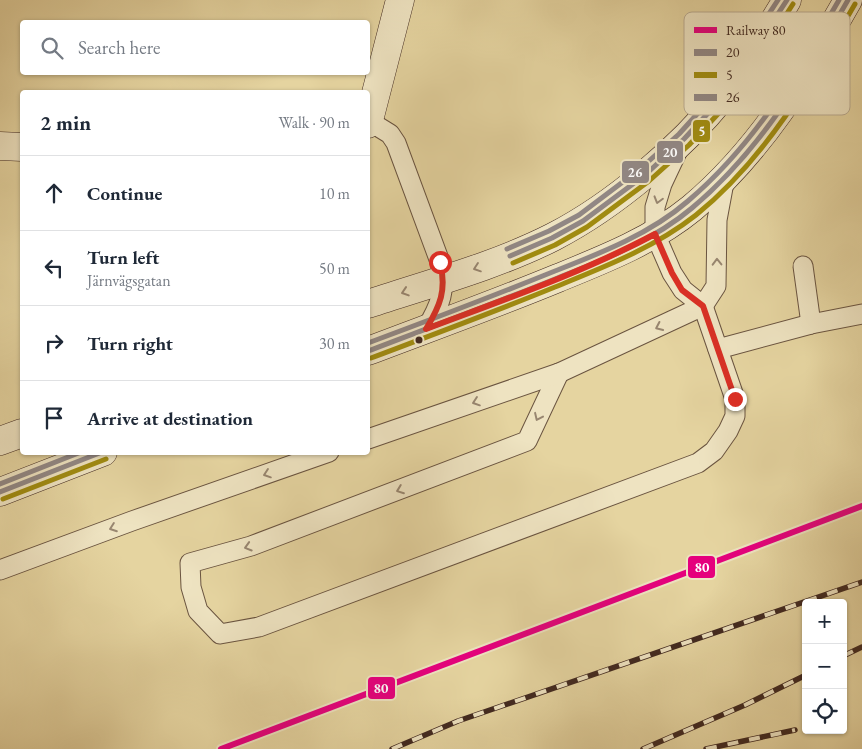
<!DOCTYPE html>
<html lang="en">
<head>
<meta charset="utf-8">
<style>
	body { margin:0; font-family:"EB Garamond",serif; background:#f2f2f3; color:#1f2937 }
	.controls { position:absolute; right:15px; bottom:15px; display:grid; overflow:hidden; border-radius:5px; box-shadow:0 1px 4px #0004 }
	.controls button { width:45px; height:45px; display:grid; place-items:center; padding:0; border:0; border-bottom:1px solid #e0e1e3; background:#fff; color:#1f2937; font:25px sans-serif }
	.stop { position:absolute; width:15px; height:15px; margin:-11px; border:4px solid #d93025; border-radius:50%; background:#fff }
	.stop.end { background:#d93025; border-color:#fff; box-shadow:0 1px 5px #0008 }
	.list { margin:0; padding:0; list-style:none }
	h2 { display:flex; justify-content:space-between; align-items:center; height:65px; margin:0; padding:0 20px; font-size:21px }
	h2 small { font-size:16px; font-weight:400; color:#747a83 }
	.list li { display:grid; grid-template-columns:32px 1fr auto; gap:15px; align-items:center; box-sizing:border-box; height:75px; padding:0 20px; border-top:1px solid #e0e1e3 }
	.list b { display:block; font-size:19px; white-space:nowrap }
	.list p { margin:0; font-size:16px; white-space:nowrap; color:#747a83 }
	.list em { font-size:16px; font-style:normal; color:#747a83 }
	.icon { flex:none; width:28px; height:28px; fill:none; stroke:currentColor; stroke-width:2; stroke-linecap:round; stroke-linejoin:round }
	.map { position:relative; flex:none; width:862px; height:749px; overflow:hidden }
	.search { position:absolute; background:#fff; box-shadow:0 1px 4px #0004; left:20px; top:20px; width:350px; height:55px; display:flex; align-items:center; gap:12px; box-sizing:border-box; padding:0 18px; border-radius:5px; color:#747a83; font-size:19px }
	.panel { position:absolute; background:#fff; box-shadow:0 1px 4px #0004; left:20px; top:90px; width:350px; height:365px; border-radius:5px }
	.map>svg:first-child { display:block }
</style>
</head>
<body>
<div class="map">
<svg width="862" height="749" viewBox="0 0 862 749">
	<rect width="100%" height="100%" fill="#e5d4a0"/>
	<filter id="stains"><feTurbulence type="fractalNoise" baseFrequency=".004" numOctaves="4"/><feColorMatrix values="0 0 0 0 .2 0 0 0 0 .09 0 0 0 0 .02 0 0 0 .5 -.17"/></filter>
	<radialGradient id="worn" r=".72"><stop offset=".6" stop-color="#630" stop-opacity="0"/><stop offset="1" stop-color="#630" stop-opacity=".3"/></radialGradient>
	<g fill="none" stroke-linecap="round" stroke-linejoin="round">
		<g stroke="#6a5440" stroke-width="21">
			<g id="lane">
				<path d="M369,121L390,134L396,143L440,262C447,289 440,306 426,329"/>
				<polyline points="803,266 811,324"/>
				<polyline points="718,349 811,324 862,314"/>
				<polyline points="559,373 527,441 251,546 190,563 191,587 198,611 220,634 259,627 698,463 714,451 728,431 735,416 735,399 703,306 683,290 672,273 655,234 655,207 662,184 678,150"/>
				<polyline points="368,439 559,373 703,306 716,286 717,220 725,177"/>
				<polyline points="0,570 132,521 329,452"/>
			</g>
		</g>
		<g stroke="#412920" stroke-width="29">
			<g id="secondary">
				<polyline points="368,124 400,0"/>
				<polyline points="0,146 22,147"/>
				<path d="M368,304C428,284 496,266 553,237C615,205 680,149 724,95C748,66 767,32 787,0"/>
				<path d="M368,351C431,327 495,304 558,278C605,259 653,240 692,208C760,151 805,76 848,0"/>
				<polyline points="0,441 22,433"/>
				<polyline points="0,492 103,452"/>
			</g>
		</g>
		<use href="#lane" stroke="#eee3c1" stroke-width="19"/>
		<use href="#secondary" stroke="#eee3c1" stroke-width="28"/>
		<g stroke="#412920" stroke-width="5.5">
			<g id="rail">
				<polyline points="843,656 862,647"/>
				<polyline points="392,749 458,721 862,582"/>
				<polyline points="643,749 745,705 806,675"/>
				<polyline points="706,749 795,730"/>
			</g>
		</g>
		<use href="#rail" stroke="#eee3c1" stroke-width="4" stroke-dasharray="11" stroke-linecap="butt"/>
		<g stroke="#eee3c1" stroke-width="9">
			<g id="bus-1">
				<polyline points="510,256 552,238 583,221 645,175 684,139 725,95 787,0"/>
				<path d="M368,351C431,327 493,304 555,279C603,260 653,241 692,208C760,151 805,75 848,0"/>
				<polyline points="0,492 102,452"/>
			</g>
		</g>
		<g stroke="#eee3c1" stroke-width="9">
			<g id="bus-2">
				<polyline points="513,263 555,245 587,227 649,181 689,145 731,100 793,4"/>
				<path d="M371,358C432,335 494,312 555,287C604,267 654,248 696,215C765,159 811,80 855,4"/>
				<polyline points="3,499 106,459"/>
			</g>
		</g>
		<g stroke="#eee3c1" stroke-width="9">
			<g id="bus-3">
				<polyline points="507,249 549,231 579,215 640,169 679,134 719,90 778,0"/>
				<path d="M368,343C430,320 493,296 555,271C601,253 650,234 688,201C753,146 797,73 839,0"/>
				<polyline points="0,484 81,452"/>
			</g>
		</g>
		<use href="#bus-1" stroke="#918784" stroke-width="5"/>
		<use href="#bus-2" stroke="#a08b10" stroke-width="5"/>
		<use href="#bus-3" stroke="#918784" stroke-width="5"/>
		<g stroke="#eee3c1" stroke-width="10">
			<polyline id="rail-1" points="221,749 862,506"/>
		</g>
		<use href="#rail-1" stroke="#e5007d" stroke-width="6"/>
	</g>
	<defs><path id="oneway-chevron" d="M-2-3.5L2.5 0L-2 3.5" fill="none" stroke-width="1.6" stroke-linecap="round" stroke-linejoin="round" transform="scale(1.25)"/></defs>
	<g stroke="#988670">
		<use href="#oneway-chevron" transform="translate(658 200) rotate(106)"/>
		<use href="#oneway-chevron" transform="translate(717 262) rotate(-91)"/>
		<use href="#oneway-chevron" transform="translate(477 268) rotate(161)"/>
		<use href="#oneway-chevron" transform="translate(405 292) rotate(162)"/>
		<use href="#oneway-chevron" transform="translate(659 327) rotate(155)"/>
		<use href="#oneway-chevron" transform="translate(476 402) rotate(161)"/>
		<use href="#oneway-chevron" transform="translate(538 417) rotate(115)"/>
		<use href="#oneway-chevron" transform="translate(267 474) rotate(161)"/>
		<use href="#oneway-chevron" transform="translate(400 490) rotate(159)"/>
		<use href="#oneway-chevron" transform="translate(113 528) rotate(160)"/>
		<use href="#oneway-chevron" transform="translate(248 547) rotate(163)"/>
	</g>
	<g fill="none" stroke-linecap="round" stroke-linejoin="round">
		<path stroke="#d93025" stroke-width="6" d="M440,262C447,290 440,306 426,329C503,300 582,273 655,234L672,273L682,290L703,306L735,399"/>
	</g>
	<circle fill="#412920" stroke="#eee3c1" stroke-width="2" cx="419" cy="340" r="4.5"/>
	<rect x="684" y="12" width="166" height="103" rx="8" fill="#eee3c1" stroke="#baab91" stroke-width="1"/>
	<rect x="694" y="27" width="23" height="6" fill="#e5007d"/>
	<rect x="694" y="49" width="23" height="7" fill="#918784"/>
	<rect x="694" y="72" width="23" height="6" fill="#a08b10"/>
	<rect x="694" y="94" width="23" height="7" fill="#918784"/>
	<g font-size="14" fill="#412920">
		<text x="726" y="35">Railway 80</text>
		<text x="726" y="57">20</text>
		<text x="726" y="80">5</text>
		<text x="726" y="102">26</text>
	</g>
	<g stroke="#eee3c1" stroke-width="2">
		<rect x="692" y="119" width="19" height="24" rx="5" fill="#a08b10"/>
		<rect x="656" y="140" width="28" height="24" rx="5" fill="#918784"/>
		<rect x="621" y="160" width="29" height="24" rx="5" fill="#918784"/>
		<rect x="687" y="555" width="29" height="24" rx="5" fill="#e5007d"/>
		<rect x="367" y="676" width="29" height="24" rx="5" fill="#e5007d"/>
	</g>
	<g font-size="14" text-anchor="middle" font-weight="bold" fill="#fff">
		<text x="702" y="136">5</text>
		<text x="670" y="157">20</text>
		<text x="635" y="177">26</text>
		<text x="702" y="572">80</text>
		<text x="381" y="693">80</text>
	</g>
	<rect width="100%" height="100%" filter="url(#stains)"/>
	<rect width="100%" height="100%" fill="url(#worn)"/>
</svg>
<div class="controls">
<button>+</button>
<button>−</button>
<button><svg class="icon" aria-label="locate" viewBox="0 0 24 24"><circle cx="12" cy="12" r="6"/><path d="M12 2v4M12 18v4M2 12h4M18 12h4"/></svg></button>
</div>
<div class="stop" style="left:440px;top:262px"></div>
<div class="stop end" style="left:735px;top:399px"></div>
<div class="search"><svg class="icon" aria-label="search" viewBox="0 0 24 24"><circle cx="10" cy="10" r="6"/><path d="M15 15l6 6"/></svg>Search here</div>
<section class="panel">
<h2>2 min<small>Walk · 90 m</small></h2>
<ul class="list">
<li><svg class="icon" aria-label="ahead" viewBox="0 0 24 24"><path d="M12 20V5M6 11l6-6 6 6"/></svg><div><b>Continue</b></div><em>10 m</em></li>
<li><svg class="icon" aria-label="left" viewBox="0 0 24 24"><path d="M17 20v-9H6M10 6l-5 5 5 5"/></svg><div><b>Turn left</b><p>Järnvägsgatan</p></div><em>50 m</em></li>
<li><svg class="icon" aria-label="right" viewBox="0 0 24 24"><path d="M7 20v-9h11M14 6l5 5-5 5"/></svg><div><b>Turn right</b></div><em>30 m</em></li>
<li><svg class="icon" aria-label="arrive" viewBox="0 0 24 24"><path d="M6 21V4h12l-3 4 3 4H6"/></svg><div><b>Arrive at destination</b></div></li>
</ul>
</section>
</div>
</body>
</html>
